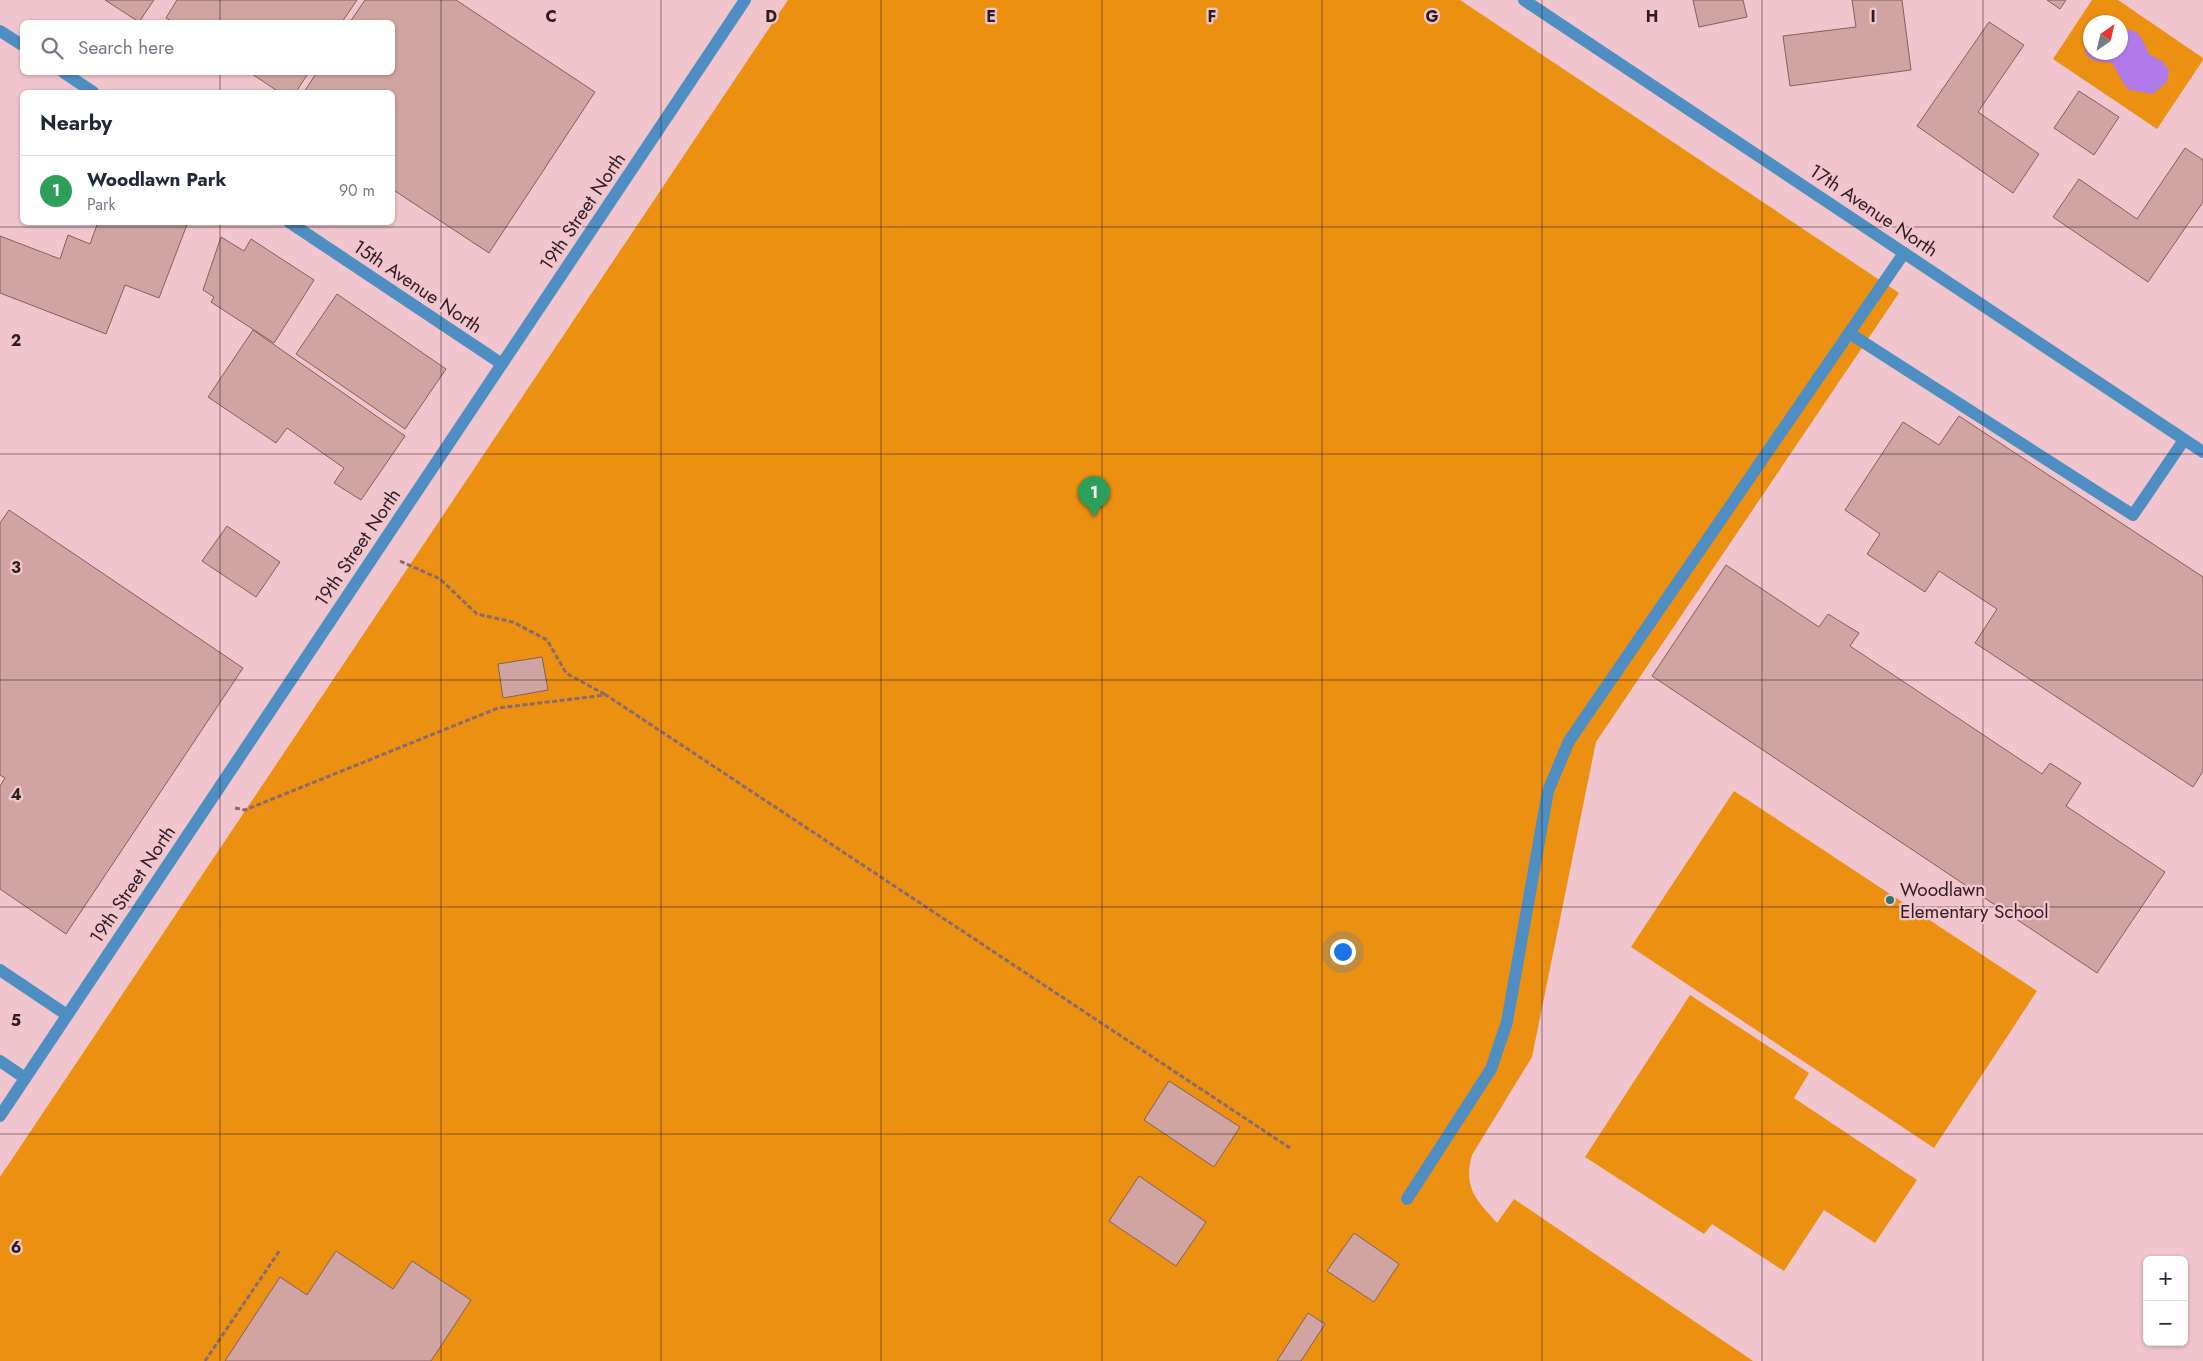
<!DOCTYPE html>
<html lang="en">
<head>
<meta charset="utf-8">
<style>
	body { margin:0; font-family:Jost,sans-serif; background:#f2f2f3; color:#1f2937 }
	.controls { position:absolute; right:15px; bottom:15px; display:grid; overflow:hidden; border-radius:8px; box-shadow:0 1px 4px #0004 }
	.controls button { width:45px; height:45px; display:grid; place-items:center; padding:0; border:0; border-bottom:1px solid #e0e1e3; background:#fff; color:#1f2937; font:25px sans-serif }
	.compass { position:absolute; left:2083px; top:15px; width:45px; height:45px; border-radius:50%; background:#fff; box-shadow:0 1px 4px #0004; rotate:34deg }
	.you { position:absolute; left:1342px; top:951px; width:18px; height:18px; margin:-12px; border:4px solid #fff; border-radius:50%; background:#1a73e8; box-shadow:0 0 0 8px #1a73e833 }
	.badge { display:grid; place-items:center; width:32px; height:32px; border-radius:50%; background:#2e756d; color:#fff; font-size:16px; font-weight:700 }
	.pin { position:absolute; translate:-50% -41px; filter:drop-shadow(0 1px 2px #0008) }
	.pin::after { content:''; position:absolute; top:26px; width:18px; height:15px; background:inherit; clip-path:polygon(0 0,100% 0,50% 100%) }
	.list { margin:0; padding:0; list-style:none }
	h2 { display:flex; justify-content:space-between; align-items:center; height:65px; margin:0; padding:0 20px; font-size:21px }
	h2 small { font-size:16px; font-weight:400; color:#747a83 }
	.list li { display:grid; grid-template-columns:32px 1fr auto; gap:15px; align-items:center; box-sizing:border-box; height:70px; padding:0 20px; border-top:1px solid #e0e1e3 }
	.list b { display:block; font-size:19px; white-space:nowrap }
	.list p { margin:0; font-size:16px; white-space:nowrap; color:#747a83 }
	.list em { font-size:16px; font-style:normal; color:#747a83 }
	.icon { flex:none; width:28px; height:28px; fill:none; stroke:currentColor; stroke-width:2; stroke-linecap:round; stroke-linejoin:round }
	.map { position:relative; flex:none; width:2203px; height:1361px; overflow:hidden }
	.search { position:absolute; background:#fff; box-shadow:0 1px 4px #0004; left:20px; top:20px; width:375px; height:55px; display:flex; align-items:center; gap:12px; box-sizing:border-box; padding:0 18px; border-radius:8px; color:#747a83; font-size:19px }
	.panel { position:absolute; background:#fff; box-shadow:0 1px 4px #0004; left:20px; top:90px; width:375px; height:135px; border-radius:8px }
	.map>svg:first-child { display:block }
</style>
</head>
<body>
<div class="map">
<svg width="2203" height="1361" viewBox="0 0 2203 1361">
	<rect width="100%" height="100%" fill="#f1c5ce"/>
	<g fill="#ec9012" fill-rule="evenodd">
		<path d="M788,0H1460L1899,293L1596,742L1532,1057L1472,1155C1463,1188 1476,1199 1497,1223L1514,1199L1753,1361H0V1177Z"/>
		<path d="M2092,0H2118L2203,58V60L2157,129L2053,59ZM2090,22H2120V52H2090Z"/>
		<polygon points="1734,791 2037,991 1934,1148 1631,947"/>
		<polygon points="1690,995 1809,1073 1794,1098 1917,1180 1875,1243 1824,1210 1784,1271 1712,1224 1704,1234 1585,1157"/>
	</g>
	<path fill="#b17aea" d="M2132,30C2144,36 2143,44 2150,55L2162,61L2169,70L2167,82L2153,94L2130,90L2126,87L2112,63C2099,60 2084,64 2085,44L2090,35V52H2120L2121,31Z"/>
	<g fill="#d0a5a1" stroke="#865f5c">
		<polygon points="105,0 154,0 139,22"/>
		<polygon points="177,0 357,0 342,22 173,22 166,18"/>
		<polygon points="365,0 456,0 595,92 489,253 392,189 392,92 304,92 317,72 392,72 392,22 350,22"/>
		<polygon points="1693,0 1743,0 1747,17 1699,27"/>
		<polygon points="1852,0 1902,0 1911,70 1790,86 1783,36 1856,27"/>
		<polygon points="2047,0 2066,0 2060,9"/>
		<polygon points="1989,22 2024,45 1978,112 2039,154 2013,193 1917,126"/>
		<polygon points="249,72 309,72 296,92 279,92"/>
		<polygon points="2079,91 2119,117 2094,155 2054,128"/>
		<polygon points="2185,148 2203,160 2203,202 2148,282 2053,217 2079,179 2137,219"/>
		<polygon points="98,222 188,222 159,298 125,285 106,334 0,293 0,236 60,259 68,235 90,244"/>
		<polygon points="221,237 244,251 251,239 314,280 274,343 211,302 214,297 203,290"/>
		<polygon points="337,294 446,369 405,429 296,354"/>
		<polygon points="253,330 405,436 361,500 334,483 344,468 287,428 276,443 208,397"/>
		<polygon points="1959,416 2203,577 2203,771 2193,787 1975,643 1997,609 1939,571 1925,592 1867,554 1880,534 1845,510 1903,422 1939,445"/>
		<polygon points="9,510 243,668 66,934 0,889 0,786 5,778 0,775 0,523"/>
		<polygon points="227,526 280,562 256,597 202,561"/>
		<polygon points="1726,565 1819,627 1828,614 1859,633 1850,646 2042,774 2050,763 2081,783 2066,806 2165,872 2097,973 1652,676"/>
		<polygon points="542,657 548,690 503,698 498,664"/>
		<polygon points="1169,1081 1240,1127 1214,1167 1144,1120"/>
		<polygon points="1139,1176 1206,1222 1176,1266 1109,1221"/>
		<polygon points="1354,1233 1399,1264 1374,1302 1327,1271"/>
		<polygon points="336,1251 393,1289 412,1261 471,1300 431,1361 225,1361 280,1277 307,1295"/>
		<polygon points="1308,1313 1325,1324 1301,1361 1277,1361"/>
	</g>
	<g fill="none" stroke-linecap="round" stroke-linejoin="round">
		<g stroke="#886b71" stroke-width="3" stroke-dasharray="5 2.5" stroke-linecap="butt">
			<polyline points="400,561 440,579 477,614 513,622 547,640 566,673 606,695"/>
			<polyline points="235,808 245,810 498,708 606,695 1290,1148"/>
			<polyline points="205,1361 280,1250"/>
		</g>
		<g stroke="#4f8ec2" stroke-width="12">
			<polyline points="1849,333 2133,515 2184,440"/>
			<polyline points="0,970 67,1015"/>
			<polyline points="0,1061 25,1078"/>
			<polyline points="1407,1199 1491,1069 1507,1022 1548,791 1569,741 1904,253"/>
		</g>
		<g stroke="#4f8ec2" stroke-width="12">
			<polyline points="1524,0 2203,452"/>
			<polyline points="0,31 22,45"/>
			<polyline points="63,72 93,92"/>
			<polyline points="289,222 502,364"/>
			<polyline points="0,1116 745,0"/>
		</g>
	</g>
	<path fill="none" stroke="#2e1e21" stroke-width="1" stroke-opacity="0.55" d="M220,0V22M441,0V1361M661,0V1361M881,0V1361M1102,0V1361M1322,0V1361M1542,0V1361M1762,0V1361M1983,0V1361M220,72V92M220,222V1361M0,227H2203M0,454H2203M0,680H2203M0,907H2203M0,1134H2203"/>
	<circle fill="#2e756d" stroke="#f1c5ce" stroke-width="2" cx="1890" cy="900" r="5"/>
	<g text-anchor="middle" stroke-width="4.5" stroke-linejoin="round" paint-order="stroke">
		<g font-size="19" fill="#2e1e21" stroke="#f1c5ce">
			<text transform="translate(1874 210) rotate(34)" y="7">17th Avenue North</text>
			<text transform="translate(582 211) rotate(-56)" y="7">19th Street North</text>
			<text transform="translate(418 286) rotate(34)" y="7">15th Avenue North</text>
			<text transform="translate(357 547) rotate(-56)" y="7">19th Street North</text>
			<text transform="translate(132 884) rotate(-56)" y="7">19th Street North</text>
		</g>
		<g font-size="19" fill="#2e1e21" stroke="#f1c5ce" text-anchor="start">
			<text x="1900" y="896">Woodlawn<tspan x="1900" dy="22">Elementary School</tspan></text>
		</g>
	</g>
	<g font-size="16" text-anchor="middle" font-weight="bold" fill="#2e1e21" stroke="#f1c5ce" stroke-width="4.5" stroke-linejoin="round" paint-order="stroke">
		<text x="551" y="22">C</text>
		<text x="771" y="22">D</text>
		<text x="991" y="22">E</text>
		<text x="1212" y="22">F</text>
		<text x="1432" y="22">G</text>
		<text x="1652" y="22">H</text>
		<text x="1873" y="22">I</text>
		<text x="16" y="346">2</text>
		<text x="16" y="573">3</text>
		<text x="16" y="800">4</text>
		<text x="16" y="1026">5</text>
		<text x="16" y="1253">6</text>
	</g>
</svg>
<div class="controls">
<button>+</button>
<button>−</button>
</div>
<svg class="compass" viewBox="-18 -18 36 36"><path d="M0-13l5 13h-10z" fill="#e53935"/><path d="M0 13l5-13h-10z" fill="#747a83"/></svg>
<div class="you"></div>
<div class="pin badge" style="left:1094px;top:517px;background:#2e9e5b">1</div>
<div class="search"><svg class="icon" aria-label="search" viewBox="0 0 24 24"><circle cx="10" cy="10" r="6"/><path d="M15 15l6 6"/></svg>Search here</div>
<section class="panel">
<h2>Nearby<small></small></h2>
<ul class="list">
<li><span class="badge" style="background:#2e9e5b">1</span><div><b>Woodlawn Park</b><p>Park</p></div><em>90 m</em></li>
</ul>
</section>
</div>
</body>
</html>
